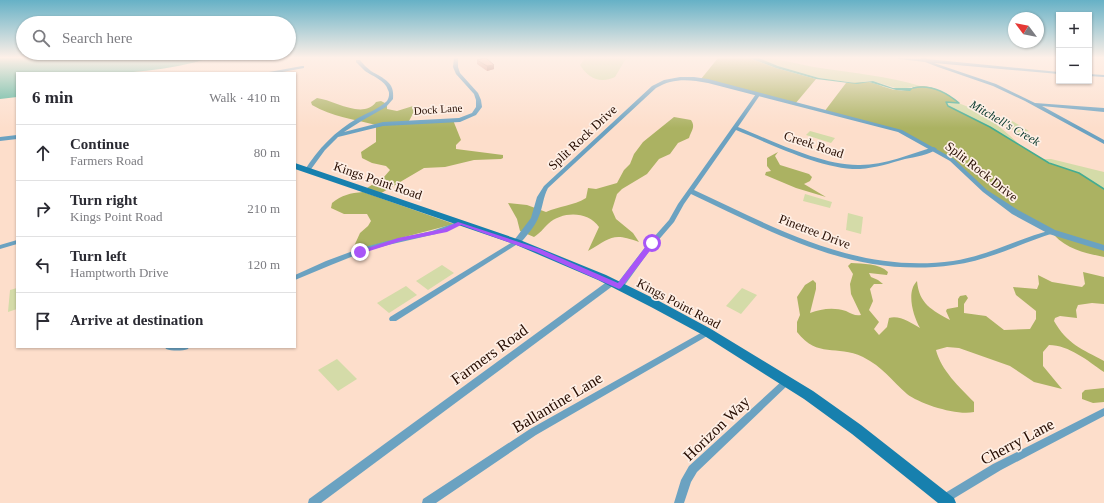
<!DOCTYPE html>
<html lang="en">
<head>
<meta charset="utf-8">
<style>
	body { margin:0; font-family:"Times New Roman",serif; background:#f7f7f7; color:#2b2b33 }
	.controls { position:absolute; right:12px; top:12px; display:grid; overflow:hidden; border-radius:0px; box-shadow:0 1px 3px #0004 }
	.controls button { width:36px; height:36px; display:grid; place-items:center; padding:0; border:0; border-bottom:1px solid #e1e1e2; background:#fff; color:#2b2b33; font:20px sans-serif }
	.compass { position:absolute; left:1008px; top:12px; width:36px; height:36px; border-radius:50%; background:#fff; box-shadow:0 1px 3px #0004; rotate:302deg }
	.stop { position:absolute; width:12px; height:12px; margin:-9px; border:3px solid #a855f7; border-radius:50%; background:#fff }
	.stop.end { background:#a855f7; border-color:#fff; box-shadow:0 1px 4px #0008 }
	.list { margin:0; padding:0; list-style:none }
	h2 { display:flex; justify-content:space-between; align-items:center; height:52px; margin:0; padding:0 16px; font-size:17px }
	h2 small { font-size:13px; font-weight:400; color:#7c7c81 }
	.list li { display:grid; grid-template-columns:26px 1fr auto; gap:12px; align-items:center; box-sizing:border-box; height:56px; padding:0 16px; border-top:1px solid #e1e1e2 }
	.list b { display:block; font-size:15px; white-space:nowrap }
	.list p { margin:0; font-size:13px; white-space:nowrap; color:#7c7c81 }
	.list em { font-size:13px; font-style:normal; color:#7c7c81 }
	.icon { flex:none; width:22px; height:22px; fill:none; stroke:currentColor; stroke-width:2; stroke-linecap:round; stroke-linejoin:round }
	.map { position:relative; flex:none; width:1104px; height:503px; overflow:hidden }
	.search { position:absolute; background:#fff; box-shadow:0 1px 3px #0004; left:16px; top:16px; width:280px; height:44px; display:flex; align-items:center; gap:10px; box-sizing:border-box; padding:0 14px; border-radius:22px; color:#7c7c81; font-size:15px }
	.panel { position:absolute; background:#fff; box-shadow:0 1px 3px #0004; left:16px; top:72px; width:280px; height:276px; border-radius:0px }
	.map>svg:first-child { display:block }
</style>
</head>
<body>
<div class="map">
<svg width="1104" height="503" viewBox="0 0 1104 503">
	<rect width="100%" height="100%" fill="#fddecb"/>
	<g fill="#d4dba8">
		<path d="M585,58H631L625,60L615,77C600,84 588,78 580,65Z"/>
		<path d="M759,58C781,58 799,65 820,68C853,73 888,76 920,86L899,89L873,81L855,83L819,78L778,66Z"/>
		<path d="M952,101C978,108 1004,129 1023,148L990,127L948,106L946,102Z"/>
		<polygon points="1009,119 1029,131 1018,133 998,121"/>
		<polygon points="810,131 835,138 831,143 806,135"/>
		<polygon points="1043,159 1051,159 1104,172 1104,189"/>
		<polygon points="805,194 832,202 830,208 803,201"/>
		<polygon points="848,213 863,217 861,234 846,230"/>
		<polygon points="442,265 454,273 428,290 416,281"/>
		<polygon points="406,286 417,295 389,313 377,303"/>
		<polygon points="17,288 17,309 8,312 10,290"/>
		<polygon points="742,288 757,295 741,314 726,306"/>
		<polygon points="337,359 357,379 338,391 318,370"/>
	</g>
	<g fill="#abb262">
		<polygon points="718,58 749,58 776,68 816,79 795,104 701,79"/>
		<path d="M869,82C879,84 887,89 896,90C909,92 910,87 920,86C932,85 951,95 959,103L947,102L948,106L990,127L1049,163L1079,173L1104,189V257C1086,253 1068,250 1054,235L999,202L952,160L900,131L824,112L846,83Z"/>
		<path d="M317,98C334,100 363,120 376,102L381,101L387,104V109L397,111L413,106L415,110L409,121L453,120L461,140L456,145V149L503,155V158L501,159L474,160L445,167L424,168L378,195L364,190L384,177L390,170L386,166L372,163L362,158L361,152L376,142V125C354,119 332,117 312,105L311,102Z"/>
		<path d="M674,117L691,120C696,127 691,131 689,138L678,143L670,154L659,159L647,174L622,189L617,194L612,210L616,219L633,233L639,242C612,232 611,238 588,251L599,227C588,211 562,211 548,224C543,229 540,233 534,237L520,231L517,219L508,203L527,205L546,212C559,206 573,206 586,198L588,188L596,189L617,183L624,170L630,164L634,154L643,142Z"/>
		<polygon points="778,152 775,156 780,165 809,174 812,177 810,181 804,184 826,197 796,188 765,175 766,172 771,171 767,166 767,158"/>
		<path d="M363,192L454,224L359,249L355,244L360,233L368,226L371,221L367,214H344L331,208L332,203C342,195 350,193 363,192Z"/>
		<path d="M851,263C863,264 879,263 888,272L887,275L869,273L871,277L878,280L883,284H874L870,289L873,301L869,310L879,322L874,329L879,335L887,327L889,318C900,315 911,323 920,328C913,316 906,292 917,281C919,304 932,310 950,320L946,311L947,309L958,307V299L960,296L966,295L968,298L964,304V313L986,316L1004,330L1030,329L1036,319V311L1016,295L1013,287L1037,289L1039,284L1038,275L1052,282L1082,287L1085,284L1083,272L1104,277V304L1092,303L1078,305L1076,310L1077,318L1060,316L1055,318L1054,321C1067,344 1082,349 1104,361V372C1088,361 1069,345 1049,345L1043,352V366L1062,389L1034,382L1010,366L959,348L947,347L936,350C941,370 959,387 974,402V412C957,416 920,404 907,394C891,380 883,367 863,357C836,344 818,359 797,332V322L800,315L797,297L805,285L813,280L816,283V289L810,313C821,309 833,307 846,311C852,314 855,316 861,315L851,294L850,284L853,274L848,266Z"/>
		<polygon points="1104,388 1104,402 1093,403 1082,399 1082,393 1085,390"/>
	</g>
	<g fill="#43ac92">
		<path d="M0,58H210C146,78 84,73 17,73V97L0,99Z"/>
		<polygon points="749,58 759,58 778,66 819,78 855,83 873,81 893,88 913,88 910,91 896,90 869,82 857,84 816,79 776,68"/>
	</g>
	<g fill="none" stroke-linecap="round" stroke-linejoin="round">
		<path stroke="#43ac92" stroke-width="1.5" d="M913,88C930,84 946,92 959,103L946,102L948,106L990,127L1049,163L1079,173L1104,189"/>
		<g fill="#6ba2c1" fill-rule="evenodd">
			<path d="M454,58H458V67L460,73L478,93L481,100L482,107L476,115L460,122L383,126L338,137L325,150L309,172H305L304,171C319,148 334,132 358,118C367,113 379,109 387,101C389,98 390,93 388,90C385,80 372,76 365,71C362,68 359,65 356,62V60H360C363,64 367,68 371,71C384,79 395,82 393,99L386,107L363,120L344,132L383,122L459,118L472,113L476,107V100L474,94L456,74L453,67Z"/>
			<polygon points="897,58 921,59 921,58 926,58 927,59 1059,72 1059,74 934,63 996,84 1035,103 1104,108 1104,112 1042,106 1104,140 1104,144 1025,101 993,86 938,67 925,62 899,59"/>
			<polygon points="302,66 304,66 304,68 277,73 267,73 269,72"/>
			<polygon points="1089,74 1104,75 1104,77 1089,76"/>
			<path d="M756,94L760,95L738,127C773,141 823,166 860,165C885,165 910,154 934,147L937,149C929,155 915,157 905,159C891,163 875,168 860,169C823,170 771,144 736,130L694,190C778,229 857,274 953,261C987,256 1019,238 1052,230L1055,232L1054,233C1021,243 988,261 953,265C856,279 776,234 691,194L684,204L674,222L650,250L622,289H616L615,287L616,285L646,246L669,220L678,204Z"/>
			<polygon points="460,221 462,222 463,223 462,224 436,234 388,245 366,251 331,265 295,280 295,275 326,261 361,248 387,241 432,231"/>
			<polygon points="17,240 17,244 0,249 0,245"/>
			<polygon points="514,241 516,241 519,243 396,321 390,321 389,319 390,317"/>
			<polygon points="611,280 614,281 615,283 614,285 321,503 308,503 309,499 608,281"/>
			<polygon points="706,330 709,331 710,333 709,335 536,435 436,503 422,503 423,499 530,429"/>
			<path d="M165,347H189L188,349C182,351 172,351 166,349Z"/>
			<polygon points="786,378 789,380 790,382 789,384 697,472 691,482 684,503 674,503 681,480 689,466 783,380"/>
			<polygon points="1104,408 1104,416 1001,470 948,502 940,502 939,499 940,496 993,464"/>
		</g>
		<g fill="#6ba2c1" fill-rule="evenodd">
			<path d="M680,77H694L708,79L902,130L954,159L987,190L1018,210L1055,230L1104,245V251L1049,234L1012,214L983,192L950,161L898,132L708,83C689,79 672,78 656,88L548,188C543,197 543,207 539,216C535,227 526,236 519,245H513L512,243L531,218L537,197L544,186L652,86L664,80Z"/>
			<polygon points="17,135 17,139 0,141 0,137"/>
		</g>
		<polygon fill="#1780ae" fill-rule="evenodd" points="295,163 520,240 606,275 659,301 711,329 813,391 861,425 954,498 956,503 938,503 852,434 804,399 703,335 651,307 598,280 514,244 295,169"/>
	</g>
	<polygon fill="#cf8575" points="477,60 494,69 487,71 477,64"/>
	<polygon fill="#a96c5f" points="494,65 494,69 487,71 487,66"/>
	<polygon fill="#f19b88" stroke="#a96c5f" points="484,58 486,58 494,65 487,66 477,60"/>
	<linearGradient id="sky" x2="0" y2="1"><stop stop-color="#66b1c6"/><stop offset="0.45" stop-color="#fef0e8"/><stop offset="1" stop-color="#fef0e8" stop-opacity="0"/></linearGradient>
	<rect width="1104" height="128" fill="url(#sky)"/>
	<polygon fill="#a855f7" points="458,222 540,249 618,283 650,241 656,243 621,288 619,289 536,252 461,225 447,232 401,241 360,254 356,252 398,238 443,229"/>
	<g text-anchor="middle" stroke-width="3.5" stroke-linejoin="round" paint-order="stroke">
		<g font-size="11" fill="#260c00" stroke="#feefe5">
			<text transform="translate(438 109) rotate(-4)" y="4">Dock Lane</text>
		</g>
		<g font-size="12" font-style="italic" fill="#03352a" stroke="#feefe5">
			<text transform="translate(1005 123) rotate(30)" y="4">Mitchell's Creek</text>
		</g>
		<g font-size="13" fill="#260c00" stroke="#feefe5">
			<text transform="translate(582 137) rotate(-43)" y="5">Split Rock Drive</text>
			<text transform="translate(814 144) rotate(18)" y="5">Creek Road</text>
			<text transform="translate(982 171) rotate(38)" y="5">Split Rock Drive</text>
			<text transform="translate(378 180) rotate(19)" y="5">Kings Point Road</text>
			<text transform="translate(815 231) rotate(21)" y="5">Pinetree Drive</text>
			<text transform="translate(679 303) rotate(28)" y="5">Kings Point Road</text>
		</g>
		<g font-size="16" fill="#260c00" stroke="#feefe5">
			<text transform="translate(489 354) rotate(-36)" y="6">Farmers Road</text>
			<text transform="translate(557 402) rotate(-31)" y="6">Ballantine Lane</text>
			<text transform="translate(716 428) rotate(-44)" y="6">Horizon Way</text>
			<text transform="translate(1017 441) rotate(-28)" y="6">Cherry Lane</text>
		</g>
	</g>
</svg>
<div class="controls">
<button>+</button>
<button>−</button>
</div>
<svg class="compass" viewBox="-18 -18 36 36"><path d="M0-13l5 13h-10z" fill="#e53935"/><path d="M0 13l5-13h-10z" fill="#7c7c81"/></svg>
<div class="stop" style="left:652px;top:243px"></div>
<div class="stop end" style="left:360px;top:252px"></div>
<div class="search"><svg class="icon" aria-label="search" viewBox="0 0 24 24"><circle cx="10" cy="10" r="6"/><path d="M15 15l6 6"/></svg>Search here</div>
<section class="panel">
<h2>6 min<small>Walk · 410 m</small></h2>
<ul class="list">
<li><svg class="icon" aria-label="ahead" viewBox="0 0 24 24"><path d="M12 20V5M6 11l6-6 6 6"/></svg><div><b>Continue</b><p>Farmers Road</p></div><em>80 m</em></li>
<li><svg class="icon" aria-label="right" viewBox="0 0 24 24"><path d="M7 20v-9h11M14 6l5 5-5 5"/></svg><div><b>Turn right</b><p>Kings Point Road</p></div><em>210 m</em></li>
<li><svg class="icon" aria-label="left" viewBox="0 0 24 24"><path d="M17 20v-9H6M10 6l-5 5 5 5"/></svg><div><b>Turn left</b><p>Hamptworth Drive</p></div><em>120 m</em></li>
<li><svg class="icon" aria-label="arrive" viewBox="0 0 24 24"><path d="M6 21V4h12l-3 4 3 4H6"/></svg><div><b>Arrive at destination</b></div></li>
</ul>
</section>
</div>
</body>
</html>
